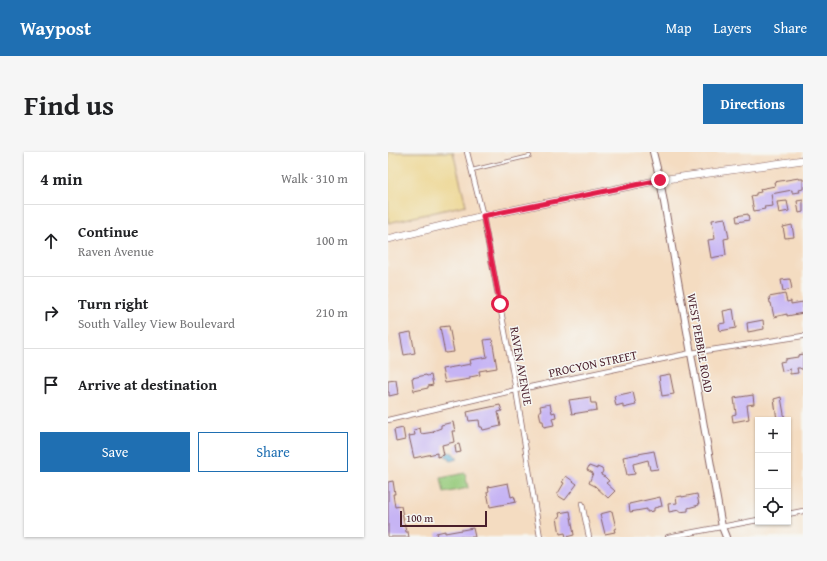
<!DOCTYPE html>
<html lang="en">
<head>
<meta charset="utf-8">
<style>
	body { margin:0; font-family:"Gentium Book Plus",serif; background:#f6f6f6; color:#202124 }
	.controls { position:absolute; right:12px; bottom:12px; display:grid; overflow:hidden; border-radius:0px; box-shadow:0 1px 3px #0004 }
	.controls button { width:36px; height:36px; display:grid; place-items:center; padding:0; border:0; border-bottom:1px solid #e0e0e0; background:#fff; color:#202124; font:20px sans-serif }
	.scale { position:absolute; left:12px; bottom:10px; width:87px; box-sizing:border-box; padding-left:4px; border:2px solid #4a1f2b; border-top:0; font-size:11px; line-height:14px; white-space:nowrap; color:#4a1f2b; -webkit-text-stroke:3px #f6f6f2; paint-order:stroke }
	.stop { position:absolute; width:12px; height:12px; margin:-9px; border:3px solid #e11d48; border-radius:50%; background:#fff }
	.stop.end { background:#e11d48; border-color:#fff; box-shadow:0 1px 4px #0008 }
	.list { margin:0; padding:0; list-style:none }
	h2 { display:flex; justify-content:space-between; align-items:center; height:52px; margin:0; padding:0 16px; font-size:17px }
	h2 small { font-size:13px; font-weight:400; color:#757577 }
	.list li { display:grid; grid-template-columns:26px 1fr auto; gap:12px; align-items:center; box-sizing:border-box; height:72px; padding:0 16px; border-top:1px solid #e0e0e0 }
	.list b { display:block; font-size:15px; white-space:nowrap }
	.list p { margin:0; font-size:13px; white-space:nowrap; color:#757577 }
	.list em { font-size:13px; font-style:normal; color:#757577 }
	.actions { display:flex; gap:8px; padding:12px 16px }
	.actions a { flex:1; padding:9px 0; border:1px solid #1f6fb2; border-radius:0px; text-align:center; font-size:14px; color:#1f6fb2 }
	.actions .main { background:#1f6fb2; color:#fff }
	.icon { flex:none; width:22px; height:22px; fill:none; stroke:currentColor; stroke-width:2; stroke-linecap:round; stroke-linejoin:round }
	.map { position:relative; flex:none; width:415px; height:385px; overflow:hidden; border-radius:0px }
	header { display:flex; align-items:center; gap:24px; box-sizing:border-box; height:56px; padding:0 20px; background:#1f6fb2; color:#fff }
	header strong { font-size:19px }
	nav { display:flex; gap:22px; margin-inline-start:auto; font-size:14px }
	.intro { display:flex; align-items:center; justify-content:space-between; box-sizing:border-box; height:96px; padding:0 24px }
	h1 { margin:0; font-size:28px }
	.button { padding:10px 18px; border-radius:0px; background:#1f6fb2; color:#fff; font-size:14px; font-weight:700 }
	main { display:flex; gap:24px; padding:0 24px }
	aside { flex:1; background:#fff; border-radius:0px; box-shadow:0 1px 3px #0004 }
	.map>svg:first-child { display:block }
</style>
</head>
<body>
<header>
<strong>Waypost</strong>
<nav><a>Map</a><a>Layers</a><a>Share</a></nav>
</header>
<div class="intro"><h1>Find us</h1><a class="button">Directions</a></div>
<main>
<aside>
<h2>4 min<small>Walk · 310 m</small></h2>
<ul class="list">
<li><svg class="icon" aria-label="ahead" viewBox="0 0 24 24"><path d="M12 20V5M6 11l6-6 6 6"/></svg><div><b>Continue</b><p>Raven Avenue</p></div><em>100 m</em></li>
<li><svg class="icon" aria-label="right" viewBox="0 0 24 24"><path d="M7 20v-9h11M14 6l5 5-5 5"/></svg><div><b>Turn right</b><p>South Valley View Boulevard</p></div><em>210 m</em></li>
<li><svg class="icon" aria-label="arrive" viewBox="0 0 24 24"><path d="M6 21V4h12l-3 4 3 4H6"/></svg><div><b>Arrive at destination</b></div></li>
</ul>
<div class="actions"><a class="main">Save</a><a>Share</a></div>
</aside>
<div class="map">
<svg width="415" height="385" viewBox="0 0 415 385">
	<rect width="100%" height="100%" fill="#f6f6f2"/>
	<filter id="ink" filterUnits="userSpaceOnUse"><feTurbulence type="fractalNoise" baseFrequency=".025" numOctaves="2"/><feDisplacementMap in="SourceGraphic" scale="8" xChannelSelector="R" yChannelSelector="G"/><feConvolveMatrix kernelMatrix="1 2 1 2 8 2 1 2 1" color-interpolation-filters="sRGB"/></filter>
	<filter id="wash" filterUnits="userSpaceOnUse"><feTurbulence type="fractalNoise" baseFrequency=".012" numOctaves="4" result="noise"/><feDisplacementMap in="SourceGraphic" scale="16" xChannelSelector="R" yChannelSelector="G"/><feGaussianBlur stdDeviation="0.9" result="paint"/><feColorMatrix in="noise" values="0 0 0 0 0 0 0 0 0 0 0 0 0 0 0 0 0 1.4 0 .05"/><feComposite in="paint" operator="in"/></filter>
	<g filter="url(#wash)">
		<rect width="100%" height="100%" fill="#f4dcc1"/>
		<polygon fill="#96ca7b" stroke="#707453" points="77,321 80,336 56,341 53,326"/>
		<polygon fill="#eeda9e" stroke="#9c7c64" points="0,0 65,0 78,53 0,71"/>
		<polygon fill="#5bb3d8" stroke="#526982" points="60,300 65,301 66,303 69,305 69,307 62,309 61,305 58,305 57,303"/>
		<g id="blocks">
			<g fill="#c6b4f4">
				<polygon points="411,26 411,27 415,27 415,37 411,38 412,40 404,41 404,38 383,42 385,54 376,55 377,57 366,59 363,44 368,43 368,41 373,40 372,37 387,34 386,30"/>
				<polygon points="415,48 415,60 411,61 409,49"/>
				<polygon points="399,49 401,59 391,61 389,50"/>
				<polygon points="360,62 361,68 349,70 348,64"/>
				<polygon points="337,66 341,86 336,87 338,103 323,106 320,88 327,87 324,68"/>
				<polygon points="404,73 406,85 397,86 395,75"/>
				<polygon points="402,127 404,137 395,139 393,128"/>
				<polygon points="397,142 399,150 403,149 403,152 415,150 415,161 399,164 399,162 386,165 383,151 382,151 381,145"/>
				<polygon points="345,157 348,176 332,179 331,172 337,171 335,159"/>
				<polygon points="375,168 376,177 360,180 359,171"/>
				<polygon points="61,174 66,200 57,201 52,175"/>
				<polygon points="23,180 27,201 16,203 12,182"/>
				<polygon points="104,187 109,216 91,219 92,223 82,225 82,227 57,231 54,217 83,212 82,208 99,205 96,188"/>
				<polygon points="415,202 415,217 413,217 412,216 409,216 410,221 402,222 402,217 394,219 392,210 397,209 397,207 410,205 410,203"/>
				<polygon points="282,222 286,242 274,244 271,224"/>
				<polygon points="38,223 39,224 43,223 45,233 40,234 40,236 26,239 24,226"/>
				<polygon points="8,228 10,242 1,244 1,240 0,240 0,229"/>
				<polygon points="245,240 248,253 235,256 235,252 228,254 226,244"/>
				<polygon points="365,243 366,252 359,253 361,267 345,270 344,263 348,262 346,246"/>
				<polygon points="202,245 203,251 208,251 209,258 184,262 181,248"/>
				<polygon points="393,245 397,268 389,268 386,247"/>
				<polygon points="162,252 164,261 167,260 168,265 164,266 166,273 156,275 155,269 153,269 151,259 153,259 152,254"/>
				<polygon points="112,253 114,259 110,260 113,274 95,278 94,275 92,275 91,268 81,269 79,260"/>
				<polygon points="65,270 67,279 64,279 66,290 54,293 56,303 49,305 49,301 26,306 21,284 27,283 26,278 32,276 33,282 46,280 45,279 53,276 53,273"/>
				<polygon points="15,276 17,288 8,290 6,278"/>
				<polygon points="71,292 73,300 68,301 67,293"/>
				<polygon points="266,299 270,317 262,318 260,308 245,312 247,322 239,323 235,305"/>
				<polygon points="201,314 209,317 209,315 214,317 215,319 213,323 217,325 221,329 218,331 227,339 220,346 207,334 201,331 205,321 199,318"/>
				<polygon points="178,324 189,332 177,348 169,343 176,331 174,330"/>
				<polygon points="5,329 7,342 5,342 7,355 13,354 18,380 20,380 21,385 0,385 0,330"/>
				<polygon points="120,331 123,345 126,344 128,350 102,355 99,340 101,339 100,335"/>
				<polygon points="309,342 311,353 300,356 300,359 291,360 291,358 281,360 280,352 289,351 288,345 294,344 294,345"/>
				<polygon points="272,345 274,354 266,356 266,359 259,360 259,357 242,360 241,352"/>
				<polygon points="182,359 186,383 178,385 177,381 172,382 169,366 172,365 171,361"/>
				<polygon points="224,359 228,376 226,377 227,380 217,382 212,362"/>
				<polygon points="85,376 87,385 49,385 48,381 57,379 57,381"/>
			</g>
		</g>
	</g>
	<g filter="url(#ink)">
		<use href="#blocks" fill-opacity="0" stroke="#866160" stroke-width="1"/>
		<g fill="none" stroke-linecap="round" stroke-linejoin="round">
			<g stroke="#866160" stroke-width="4">
				<polyline id="service" points="84,18 142,4"/>
			</g>
			<g stroke="#866160" stroke-width="6">
				<g id="minor">
					<polyline points="79,0 95,64 128,238 152,385"/>
					<polyline points="0,268 128,238 303,201 415,184"/>
					<polyline points="194,352 201,385"/>
					<polyline points="400,362 415,359"/>
					<polyline points="280,385 370,368"/>
				</g>
			</g>
			<g stroke="#866160" stroke-width="8">
				<polyline id="tertiary" points="265,0 272,28 334,375 338,385"/>
			</g>
			<g stroke="#866160" stroke-width="8">
				<polyline id="secondary" points="0,87 95,64 272,28 415,8"/>
			</g>
			<use href="#service" stroke="#fff" stroke-width="2.5"/>
			<use href="#minor" stroke="#fff" stroke-width="4.5"/>
			<use href="#tertiary" stroke="#fff" stroke-width="6"/>
			<use href="#secondary" stroke="#fff" stroke-width="7"/>
		</g>
	</g>
	<g fill="none" stroke-linecap="round" stroke-linejoin="round" filter="url(#ink)">
		<polyline stroke="#e11d48" stroke-width="5" points="112,152 95,64 272,28"/>
	</g>
	<g text-anchor="middle" stroke-width="3" stroke-linejoin="round" paint-order="stroke">
		<g font-size="12" fill="#4a1f2b" stroke="#f6f6f2">
			<text transform="translate(312 191) rotate(80)" y="4">WEST PEBBLE ROAD</text>
			<text transform="translate(205 212) rotate(-12)" y="4">PROCYON STREET</text>
			<text transform="translate(133 214) rotate(80)" y="4">RAVEN AVENUE</text>
		</g>
	</g>
</svg>
<div class="controls">
<button>+</button>
<button>−</button>
<button><svg class="icon" aria-label="locate" viewBox="0 0 24 24"><circle cx="12" cy="12" r="6"/><path d="M12 2v4M12 18v4M2 12h4M18 12h4"/></svg></button>
</div>
<div class="scale">100 m</div>
<div class="stop" style="left:112px;top:152px"></div>
<div class="stop end" style="left:272px;top:28px"></div>
</div>
</main>
</body>
</html>
